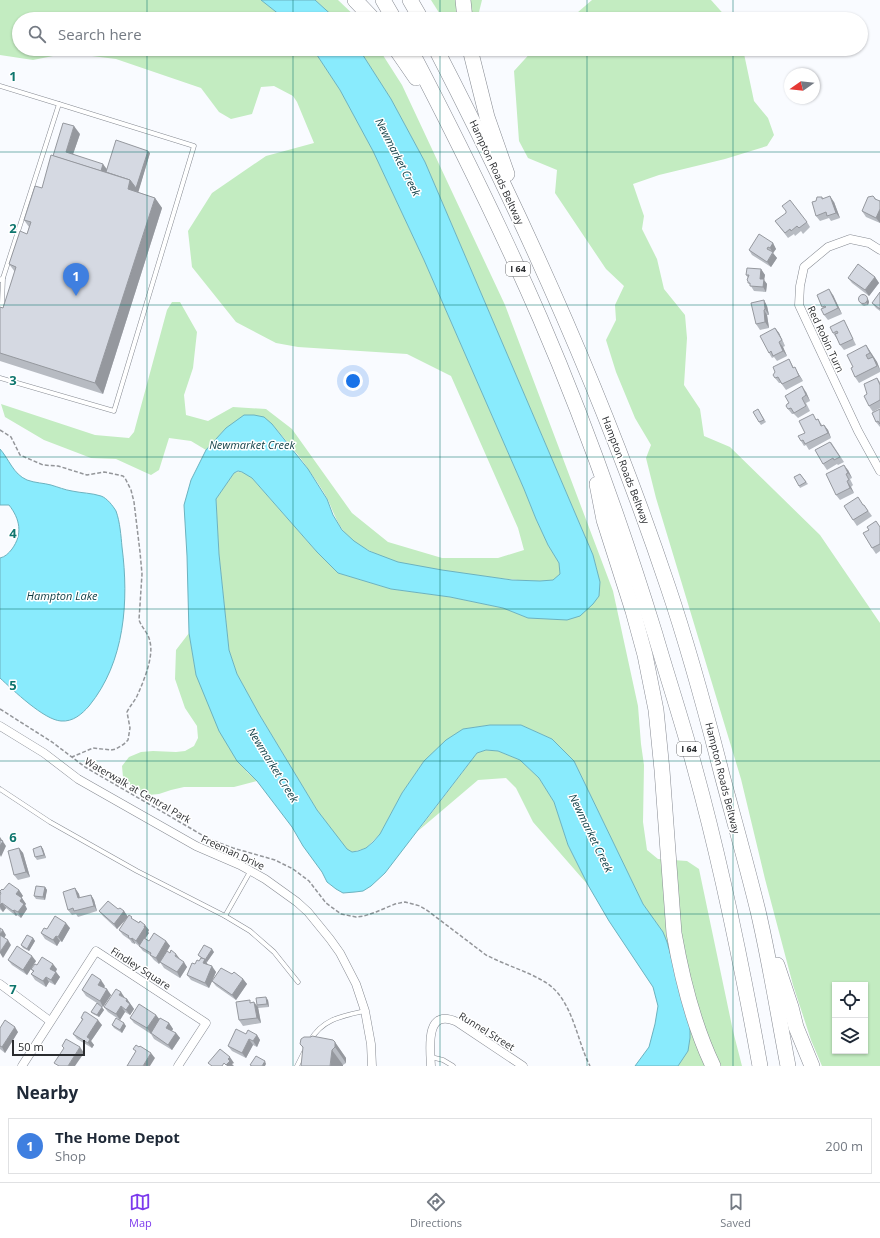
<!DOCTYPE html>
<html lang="en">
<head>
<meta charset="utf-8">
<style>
	body { margin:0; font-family:"Open Sans",sans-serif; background:#f2f2f3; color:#1f2937 }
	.controls { position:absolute; right:12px; bottom:12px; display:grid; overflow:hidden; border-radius:0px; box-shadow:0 1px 3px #0004 }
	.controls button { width:36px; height:36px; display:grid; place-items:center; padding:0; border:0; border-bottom:1px solid #e0e1e3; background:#fff; color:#1f2937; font:20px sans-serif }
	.compass { position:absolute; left:784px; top:68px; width:36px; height:36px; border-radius:50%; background:#fff; box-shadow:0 1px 3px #0004; rotate:256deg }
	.scale { position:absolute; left:12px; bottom:10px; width:73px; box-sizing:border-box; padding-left:4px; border:2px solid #2a2c2f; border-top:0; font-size:11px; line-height:14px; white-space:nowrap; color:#2a2c2f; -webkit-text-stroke:3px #fff; paint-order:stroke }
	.you { position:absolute; left:353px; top:381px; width:14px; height:14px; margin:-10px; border:3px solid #fff; border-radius:50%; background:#1a73e8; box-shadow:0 0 0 6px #1a73e833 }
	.badge { display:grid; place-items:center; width:26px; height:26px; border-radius:50%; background:#7c3aed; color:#fff; font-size:13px; font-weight:700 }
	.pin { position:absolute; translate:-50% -33px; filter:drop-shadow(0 1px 2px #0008) }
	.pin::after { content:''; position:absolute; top:21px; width:14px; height:12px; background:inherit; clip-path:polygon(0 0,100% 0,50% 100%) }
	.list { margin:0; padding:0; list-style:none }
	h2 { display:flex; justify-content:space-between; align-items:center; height:52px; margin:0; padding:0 16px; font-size:17px }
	h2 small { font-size:13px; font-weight:400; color:#747a83 }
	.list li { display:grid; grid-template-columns:26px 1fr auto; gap:12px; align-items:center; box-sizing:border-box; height:56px; margin:0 8px 8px; padding:0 8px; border:1px solid #e0e1e3; border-radius:0px }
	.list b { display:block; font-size:15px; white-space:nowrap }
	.list p { margin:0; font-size:13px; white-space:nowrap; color:#747a83 }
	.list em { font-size:13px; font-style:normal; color:#747a83 }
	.icon { flex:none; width:22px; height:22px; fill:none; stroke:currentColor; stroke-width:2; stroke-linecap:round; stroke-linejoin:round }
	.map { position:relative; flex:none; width:880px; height:1066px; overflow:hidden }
	.search { position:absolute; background:#fff; box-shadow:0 1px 3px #0004; left:12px; right:12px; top:12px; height:44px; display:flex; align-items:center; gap:10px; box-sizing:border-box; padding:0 14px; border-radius:22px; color:#747a83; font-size:15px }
	.sheet { height:116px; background:#fff }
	nav { display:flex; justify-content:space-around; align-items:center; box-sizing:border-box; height:56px; border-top:1px solid #e0e1e3; background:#fff; font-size:11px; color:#747a83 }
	nav a { display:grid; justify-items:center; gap:2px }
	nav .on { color:#7c3aed }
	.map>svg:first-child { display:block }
</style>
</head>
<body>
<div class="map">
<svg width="880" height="1066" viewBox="0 0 880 1066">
	<rect width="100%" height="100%" fill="#f9fbff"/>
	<g fill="#c3ecc1" fill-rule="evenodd">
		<path d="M0,0H261L285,19H19V49H313L340,90L373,151L424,260L524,489L536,519L548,545L559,563L560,574C558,575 556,579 553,580C541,586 415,568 397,562C382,557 366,550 353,541C339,529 335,516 328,500C323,490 315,479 308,469C298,453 284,439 272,424L226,428L206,450L191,441L169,438L159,470L151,475L116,459L91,458L44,440L5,417L1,404L95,435L129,438L134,432L167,310L172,302H180L197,332L193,368L184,395L186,415L208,421L233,407L266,409L292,429L352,513L388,542L442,558H498L524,550L518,528L451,376L407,354L298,347L276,343L236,322L192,267L188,231L212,193L266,156L314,143L297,102L293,96L274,86L261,87L252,114L231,119L219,112L201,88L116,59L68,53L33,60L0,55Z"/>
		<polygon points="315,0 338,0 358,19 336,19"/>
		<polygon points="431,0 482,0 478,16 471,19 443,19"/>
		<polygon points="592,0 711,0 728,19 570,19"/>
		<path d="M359,49H379L402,85L505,305L613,591L638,706L641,744L644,765L643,822L647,850L658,859L687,861L699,869L733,1031L742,1066H678L688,1051L671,953L663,932L643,904L574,761L552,739L521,725H490L463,729L424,761L402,793L380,834L366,848L352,852L347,850L317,810L259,714L237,674L229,650L219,554L216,499L234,473C242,470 246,474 252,478L317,552L338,573L391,589L450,597L503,608L528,618L597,570L593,555L425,162L391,99Z"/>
		<path d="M534,49H743L754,101L768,118L774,135L767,146L725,159L659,175L633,184L644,216L642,229L657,259L664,289L685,315L687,338L684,385L700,409L704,436L730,447L820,535L880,623V1066H822L811,1040L793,985L765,879L741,779L656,498L646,458L651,445L635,418L616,372L606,340L616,320L615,305L624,286L606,269L555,193L557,170L528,158L519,141L514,71ZM835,985H865V1051H835Z"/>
		<polygon points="189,633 196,675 247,772 257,781 234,787 184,787 171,790 159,794 148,795 129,784 123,777 122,766 129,757 141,752 153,751 176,752 185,751 194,746 198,738 197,726 185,708 175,679 176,650"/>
		<polygon points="486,750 498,751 520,760 539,778 554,802 568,845 588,885 533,822 516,788 506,778 478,780 418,831 477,753"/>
	</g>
	<g fill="#89ebfd" stroke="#6cb2bf">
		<polygon points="261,0 315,0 336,19 285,19"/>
		<polygon points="313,49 359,49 391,99 425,162 593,555 600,582 599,596 593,604 580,616 567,620 528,618 503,608 450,597 391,589 338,573 317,552 252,478 242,472 238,471 234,473 216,499 219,554 229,650 237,674 259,714 317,810 347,849 352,852 358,851 366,848 373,842 380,834 402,793 424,761 446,740 463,729 490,725 521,725 552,739 574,761 643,904 663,932 667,942 690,1023 690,1038 688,1051 678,1066 635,1066 649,1047 655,1024 658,1006 653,987 609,921 588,885 568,845 554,802 539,778 520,760 498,751 486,750 477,753 385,873 371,886 363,891 355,892 343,893 336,889 327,882 322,872 303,846 292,827 257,781 237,761 219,731 196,675 189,633 187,556 184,505 191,480 206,450 226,428 244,415 254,415 264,417 272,424 308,469 327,499 333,515 342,530 354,541 369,551 398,562 442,570 512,580 540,581 553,580 560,574 559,563 548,545 536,519 524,489 424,260 373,151 340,90"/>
		<path d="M0,449C9,459 13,474 27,480C35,483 44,483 51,485C58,487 65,490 72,491C81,493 92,493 101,496C107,498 113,506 116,511C120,522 121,536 122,547C129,601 125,662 89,706C82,714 73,722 61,721C44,720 13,690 0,678V558C5,557 9,553 12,549C23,534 20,519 9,505H0Z"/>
	</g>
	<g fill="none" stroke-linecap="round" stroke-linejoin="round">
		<g stroke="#868a92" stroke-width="5">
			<g id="lane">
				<polyline points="0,86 59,104 3,278 0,280"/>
				<polyline points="0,313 2,303 3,278"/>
				<polyline points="0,378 114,411 194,146 59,104"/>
				<polyline points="0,789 50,822 137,871 225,916 250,931 274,952 298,982"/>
				<polyline points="225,916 251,870"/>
				<path d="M310,1041C322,1019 342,1016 365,1011"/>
				<polyline points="431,1057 443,1060 453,1066"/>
				<polyline points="297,1066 304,1052"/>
			</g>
		</g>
		<g stroke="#868a92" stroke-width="9">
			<g id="street">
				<polyline points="880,250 869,243 850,239 828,247 804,267 800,286 799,305 858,431 880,471"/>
				<polyline points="0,726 44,753 78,779 196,846 240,865 265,879 297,902 308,912 330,939 340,953 356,984 365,1011 371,1044 372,1066"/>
				<polyline points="0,984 50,1021"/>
				<polyline points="22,1066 96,951 206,1023 178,1066"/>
				<path d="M431,1066C430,1048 425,1007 457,1022L523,1066"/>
			</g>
		</g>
		<g stroke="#868a92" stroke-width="16">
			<g id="highway">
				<polyline points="355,0 373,19"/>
				<polyline points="383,0 394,19"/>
				<polyline points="410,0 421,19"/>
				<polyline points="463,0 465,19"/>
				<polyline points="396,49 416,78"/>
				<path d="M410,49C456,137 500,226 540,318C584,420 622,527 655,634C668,679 683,724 695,769C722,867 742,966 760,1066"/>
				<path d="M436,49C526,223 606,402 668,587C689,649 706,712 722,775C734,820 747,866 758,911C770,962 778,1014 788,1066"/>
				<polyline points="470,49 487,117 507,174"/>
				<path d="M597,484L604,520L633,611L645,655L656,710L662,770L674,933C682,979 693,1024 713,1066"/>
				<polyline points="777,965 791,1007 796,1027 812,1066"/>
			</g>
		</g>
		<g stroke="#94969a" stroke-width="1.5" stroke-dasharray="4 2" stroke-linecap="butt">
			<path d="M0,430L11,437L20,455L43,465L58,466L87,475L104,472L109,473L123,476L125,478L131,490L134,502L140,552L142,574L139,620C142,628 149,634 150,642C154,657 143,683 137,696C134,702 130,706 127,712L130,728L128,740L124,744L116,749L111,750L93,748L72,757"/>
			<path d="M0,709L52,742L85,767L209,839L233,848L275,860L293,869L309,881L326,903L341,914L356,917L364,916L376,912L395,904L405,902L420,906L428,911L486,955C505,965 527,971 545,982C573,999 576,1039 590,1066"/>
		</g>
		<use href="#lane" stroke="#fff" stroke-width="4"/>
		<use href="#street" stroke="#fff" stroke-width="8"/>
		<use href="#highway" stroke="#fff" stroke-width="15"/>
	</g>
	<g fill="#b7bbc2">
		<polygon points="80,134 73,154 107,169 150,153 138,192 155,198 162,208 103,394 0,361 0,307 3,308 15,272 9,264 27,234 29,227 24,220 42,188 53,156"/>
		<polygon points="822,197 823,199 834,202 840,218 831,221 829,218 820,221 816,216 816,201"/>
		<polygon points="874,197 877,200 880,201 880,223 866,217 862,211"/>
		<polygon points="775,221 807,222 810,227 803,234 801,231 795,236 794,234 788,238"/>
		<polygon points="773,243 776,249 773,253 777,258 771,267 752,255 749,250"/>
		<polygon points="761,269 765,275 764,280 767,284 766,292 754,291 747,280 748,278 746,275"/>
		<polygon points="875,277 879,283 869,296 852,283 848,278"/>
		<polygon points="880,292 880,311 876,308 872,303"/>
		<polygon points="833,295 842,314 828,320 824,315 823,308 822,307"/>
		<polygon points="868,299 869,302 868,305 864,306 862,305 860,302"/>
		<polygon points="764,300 767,306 769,315 767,315 769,328 760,330 756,324"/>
		<polygon points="847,326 856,345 844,350 840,345 837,338 837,339 833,333"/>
		<polygon points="775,328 779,333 785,346 783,347 787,356 777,361 774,357 772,358 769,353"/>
		<polygon points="866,345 877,362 880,369 880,372 859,383 855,377 853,367"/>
		<polygon points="789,359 794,368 798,373 803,381 786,390 781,383 779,383 775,378"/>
		<polygon points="877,378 880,382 880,408 873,412 869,406 867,394"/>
		<polygon points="806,392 810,401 806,403 810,411 798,418 794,414 792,414 788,409"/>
		<polygon points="758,409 766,422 761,425 759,422"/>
		<polygon points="880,409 880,427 876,422"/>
		<polygon points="817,419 818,419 822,425 824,425 828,430 831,438 809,450 806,445 804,446 801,441 805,433"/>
		<polygon points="831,442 844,462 838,465 837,464 827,470 823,464"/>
		<polygon points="848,470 852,478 850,479 853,485 851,487 854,493 840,500 836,495"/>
		<polygon points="800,474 808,484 800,488 799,486"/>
		<polygon points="864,505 872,516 857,526 853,520"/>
		<polygon points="880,527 880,551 876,554 872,548"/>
		<polygon points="41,846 43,849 46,858 37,860 35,857"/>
		<polygon points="19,848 23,853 30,877 18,880 14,875"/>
		<polygon points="45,887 47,890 45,900 36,899 34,896"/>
		<polygon points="75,888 79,894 80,898 91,895 94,900 97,911 78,917 76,914 72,915 68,910"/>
		<polygon points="3,890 19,890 23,896 21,897 26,904 25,905 27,909 21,918 17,915 16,916 6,908 3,912 0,909 0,895 1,894 0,891"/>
		<polygon points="118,909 124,911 128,917 117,929 103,916 99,911"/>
		<polygon points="135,920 149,930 148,932 149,933 145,938 149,941 166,941 170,946 163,958 180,959 187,967 180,978 164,968 160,962 159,964 154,960 150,955 143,951 139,946 135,943 135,944 132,943 130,940 123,935 119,930"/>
		<polygon points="70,928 62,942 60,941 57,946 45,939 41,933 47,929"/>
		<polygon points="33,938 35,941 29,951 23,948 21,945"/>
		<polygon points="214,952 207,962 206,962 208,965 216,972 209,988 191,980 187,975 195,964 199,961 201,958 198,955"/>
		<polygon points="8,960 36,961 27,975 12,965"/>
		<polygon points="37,965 57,969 56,972 60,977 55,985 49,982 46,987 35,980 31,974 33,972 31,969"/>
		<polygon points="232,974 243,979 247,984 236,1000 216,986 212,981"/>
		<polygon points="105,986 104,987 111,995 103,1007 98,1004 104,1010 99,1017 93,1014 91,1012 97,1003 86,996 82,990"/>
		<polygon points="125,998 127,999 134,1009 130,1015 125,1012 120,1020 108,1012 104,1007"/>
		<polygon points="268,1000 269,1007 258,1008 261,1023 243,1026 239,1020 257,1005"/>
		<polygon points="156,1015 159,1019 169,1023 173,1029 172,1031 176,1033 180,1038 172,1050 154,1039 151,1034 134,1023 130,1018"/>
		<polygon points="81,1018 102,1025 91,1041 94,1045 92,1048 77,1039 73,1034 82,1020"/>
		<polygon points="112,1025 126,1026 122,1033 114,1028"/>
		<polygon points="0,1028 18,1032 5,1053 0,1049"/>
		<polygon points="246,1034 257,1035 260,1040 257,1047 253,1045 246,1058 232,1051 228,1046"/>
		<polygon points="333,1040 346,1058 346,1063 343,1065 303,1048 300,1044"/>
	</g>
	<g fill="#95989e">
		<polygon points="74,126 80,134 71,160 66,152"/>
		<polygon points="148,151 150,153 136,200 128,189 130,180"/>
		<polygon points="103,164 109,172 100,173"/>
		<polygon points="830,196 834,202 840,218 836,213"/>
		<polygon points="155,198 162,208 103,394 95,383"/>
		<polygon points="880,209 880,223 876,218"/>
		<polygon points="773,243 776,249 773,253 777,258 771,267 767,262 773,253 770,248"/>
		<polygon points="761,269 765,275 764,280 767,284 766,292 763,287 760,279"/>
		<polygon points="875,277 879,283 869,296 865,290"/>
		<polygon points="829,289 833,295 842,314 838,308"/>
		<polygon points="866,296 868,299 869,302 868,305 866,302"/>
		<polygon points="764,300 767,306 769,315 765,309"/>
		<polygon points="764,310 767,315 769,328 765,322"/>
		<polygon points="775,328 779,333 785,346 782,340"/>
		<polygon points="779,342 783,347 787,356 783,351"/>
		<polygon points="866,345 877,362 880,370 870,353"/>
		<polygon points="795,367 798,373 803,381 799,376"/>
		<polygon points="802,386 806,392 810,401 806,395"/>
		<polygon points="824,425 828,430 831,438 828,433"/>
		<polygon points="844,465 848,470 852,478 848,473"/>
		<polygon points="847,481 851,487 854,493 850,488"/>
		<polygon points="0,837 6,846 1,857 0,855"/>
		<polygon points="41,846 43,849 46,858 44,855"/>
		<polygon points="19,848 23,853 30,877 26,872"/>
		<polygon points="45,887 47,890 45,900 43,897"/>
		<polygon points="75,888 79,894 81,904 78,898"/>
		<polygon points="19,890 23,896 20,899 16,894"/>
		<polygon points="91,895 94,900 97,911 94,906"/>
		<polygon points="22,898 26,904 25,905 27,909 21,918 18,912 20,901"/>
		<polygon points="2,903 6,908 3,912 0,907 0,905"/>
		<polygon points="14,910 17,915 16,916 13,911"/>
		<polygon points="124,911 128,917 117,929 114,924"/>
		<polygon points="66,923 70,928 62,942 58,937"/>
		<polygon points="145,925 149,930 148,932 149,933 140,946 136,941"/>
		<polygon points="3,930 6,935 3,940 0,935 0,934"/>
		<polygon points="56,936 60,941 57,946 53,940"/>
		<polygon points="33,938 35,941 29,951 27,949"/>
		<polygon points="132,938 135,943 135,944 131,939"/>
		<polygon points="8,940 11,945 3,958 0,953 0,952"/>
		<polygon points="166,941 170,946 159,964 156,958"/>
		<polygon points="212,949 214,952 207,962 205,960"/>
		<polygon points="176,954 180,959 175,956"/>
		<polygon points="32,956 36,961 27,975 23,970"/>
		<polygon points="205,959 208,965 203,963"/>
		<polygon points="184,962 187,967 180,978 177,972"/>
		<polygon points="53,964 57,969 54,974 50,969"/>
		<polygon points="212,966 216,972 209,988 205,983"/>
		<polygon points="56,972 60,977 55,985 51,980"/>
		<polygon points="46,977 49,982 46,987 43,981"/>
		<polygon points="243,979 247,984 236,1000 232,995"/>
		<polygon points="101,980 105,986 102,990 98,985"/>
		<polygon points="107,989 111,995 103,1007 100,1001"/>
		<polygon points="121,992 125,998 119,995"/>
		<polygon points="266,997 268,1000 269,1007 267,1004"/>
		<polygon points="127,999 134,1009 130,1015 126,1010 126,1001"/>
		<polygon points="254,1002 258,1007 261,1023 257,1018"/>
		<polygon points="121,1006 125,1012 120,1020 116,1014"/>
		<polygon points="102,1007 104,1010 99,1017 97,1015"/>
		<polygon points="156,1015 160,1020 151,1034 147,1028"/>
		<polygon points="98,1020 102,1025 91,1041 94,1045 92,1048 88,1043 87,1037"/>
		<polygon points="124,1023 126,1026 122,1033 120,1030"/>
		<polygon points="169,1023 173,1029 170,1033 166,1028"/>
		<polygon points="15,1027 18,1032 5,1053 2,1047"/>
		<polygon points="176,1033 180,1038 172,1050 168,1045"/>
		<polygon points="257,1035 260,1040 257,1047 253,1041"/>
		<polygon points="249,1039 253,1045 246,1058 242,1053"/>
		<polygon points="335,1042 346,1058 346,1063 335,1047"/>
		<polygon points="80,1047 84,1053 75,1066 68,1066"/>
		<polygon points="332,1050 343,1065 343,1066 330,1066"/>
		<polygon points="151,1053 155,1058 150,1066 143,1066"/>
		<polygon points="230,1057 234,1063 232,1064 234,1066 227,1066 226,1065 228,1059"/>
		<polygon points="265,1061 266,1064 265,1066 262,1066"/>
	</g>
	<g fill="#d5d9e2" stroke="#95989e">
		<polygon points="63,123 74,126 66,152 103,164 101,171 53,156"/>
		<polygon points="116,140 148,151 136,188 130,180 106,172"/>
		<polygon points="51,155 130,180 128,189 155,198 95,383 0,353 0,307 3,308 16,267 9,264 20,231 27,234 31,222 24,220 35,186 42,188"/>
		<polygon points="830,196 836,213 827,216 826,212 816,216 812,202 816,201 817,197 822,197 822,199"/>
		<polygon points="873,196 874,197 875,199 880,201 880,209 876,218 862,211 868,197"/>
		<polygon points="790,200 807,222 799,228 797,226 791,231 790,229 785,233 775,221 786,213 786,211 782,206"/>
		<polygon points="759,234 773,243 770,248 768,247 767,249 773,252 767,262 749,250"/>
		<polygon points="858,264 875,277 865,290 848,278"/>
		<polygon points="747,268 761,269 760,279 764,279 763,287 750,286 750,283 748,283 748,281 747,280 749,275 746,275"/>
		<polygon points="829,289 838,308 824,315 821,309 826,307 825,306 822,307 817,295"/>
		<polygon points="880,292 880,309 872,303"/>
		<circle cx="863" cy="299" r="4.5"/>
		<polygon points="764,300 765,309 764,310 765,322 756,324 751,303"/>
		<polygon points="844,320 853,339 840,345 835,334 838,333 837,331 833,333 830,327"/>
		<polygon points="775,328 782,340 779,342 783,351 773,356 771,351 769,353 760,336"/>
		<polygon points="866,345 870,353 866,355 868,359 873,357 877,366 855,377 851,368 853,367 847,355"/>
		<polygon points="789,359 793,368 795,367 799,376 782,384 778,377 775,378 773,375 775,372 773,367"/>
		<polygon points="877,378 880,385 880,400 869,406 864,396 867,394 864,384"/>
		<polygon points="802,386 806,395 802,398 806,406 794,413 791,408 788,409 786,406 787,404 789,403 785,396"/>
		<polygon points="758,409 764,420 759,422 753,412"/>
		<polygon points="880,409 880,424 878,421 876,422 872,413"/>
		<polygon points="813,414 816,420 818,419 821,426 824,425 828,433 805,444 803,440 801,441 798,436 805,433 799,421"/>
		<polygon points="830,442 840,457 834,460 833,458 823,464 815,450"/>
		<polygon points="844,465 848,473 846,474 849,480 847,481 850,488 836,495 826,474"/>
		<polygon points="800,474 806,482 799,486 794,477"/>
		<polygon points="858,497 863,505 864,505 868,511 853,520 844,506"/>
		<polygon points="876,521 880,527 880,544 872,548 863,533 869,530 867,527"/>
		<polygon points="0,840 3,841 0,846"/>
		<polygon points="41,846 44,855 35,857 33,849"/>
		<polygon points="19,848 26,872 14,875 8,851"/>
		<polygon points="9,883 19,890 16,894 22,898 20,901 24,904 18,912 14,910 13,911 2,903 0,905 0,895 1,893 0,892 0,891 2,889 3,890"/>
		<polygon points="36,886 45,887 43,897 34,896"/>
		<polygon points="75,888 78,898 91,895 94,906 74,911 73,908 68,910 63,892"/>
		<polygon points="108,901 118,909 120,908 124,911 114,924 99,911"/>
		<polygon points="129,915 132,917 131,918 139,923 140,921 145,925 144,927 145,927 136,941 132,938 131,939 128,937 129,936 119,930"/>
		<polygon points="55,916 66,923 58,937 56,936 53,940 41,933 44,928 47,929"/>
		<polygon points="0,928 3,930 0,934"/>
		<polygon points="154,933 166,941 156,958 150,955 151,953 139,946 144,938 149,941"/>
		<polygon points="0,935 8,940 0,952"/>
		<polygon points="27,935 33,938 27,949 21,945"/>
		<polygon points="204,945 212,949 205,960 198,955"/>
		<polygon points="17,946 32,956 23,970 8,960"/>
		<polygon points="171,950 176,954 175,956 184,962 177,972 160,962 167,951 170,953"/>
		<polygon points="42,957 53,964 50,969 56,972 51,980 46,977 43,981 31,974 34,971 31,969 35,964 37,965"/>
		<polygon points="201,958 205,959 203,963 212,966 205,983 187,975 192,963 195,964 197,960 199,961"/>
		<polygon points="221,968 232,974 234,972 243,979 232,995 212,981"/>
		<polygon points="92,974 101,980 98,985 107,989 100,1001 82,990"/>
		<polygon points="116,989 121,992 119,995 127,999 126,1001 130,1004 126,1010 121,1006 116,1014 104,1007"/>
		<polygon points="266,997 267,1004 257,1005 256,998"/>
		<polygon points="250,1000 250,1003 254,1002 257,1018 239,1020 236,1002"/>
		<polygon points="97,1003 102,1007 97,1015 91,1012"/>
		<polygon points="139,1004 156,1015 147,1028 130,1018"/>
		<polygon points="84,1012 86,1012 98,1020 87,1037 90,1039 88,1043 73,1034 83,1019 81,1018"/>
		<polygon points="116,1018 124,1023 120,1030 112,1025"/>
		<polygon points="160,1018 169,1023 166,1028 176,1033 168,1045 151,1033"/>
		<polygon points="5,1020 15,1027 2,1047 0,1046 0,1028"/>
		<polygon points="236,1029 246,1034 248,1030 257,1035 253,1041 249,1039 242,1053 228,1046"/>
		<polygon points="312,1036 333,1040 335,1042 335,1047 332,1050 330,1066 301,1066 303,1047 300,1044 301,1039 304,1037 311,1037"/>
		<polygon points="66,1039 80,1047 68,1066 59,1066 54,1063 64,1048 62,1046"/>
		<polygon points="136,1045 139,1047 140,1046 151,1053 143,1066 127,1066 136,1051 133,1049"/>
		<polygon points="220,1049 230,1057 228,1059 230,1061 226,1065 224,1063 222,1066 212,1066 208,1063"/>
		<polygon points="256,1056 265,1061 262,1066 252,1066 250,1065"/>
	</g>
	<path fill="none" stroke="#0f766e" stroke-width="1" stroke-opacity="0.55" d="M147,0V19M293,0V19M440,0V19M587,0V19M733,0V19M147,49V1066M293,49V1066M440,49V1066M587,49V1066M733,49V1066M0,152H880M0,305H880M0,457H880M0,609H880M0,761H880M0,914H880"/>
	<g text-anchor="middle" stroke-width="3" stroke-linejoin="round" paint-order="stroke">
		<g fill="#fff" stroke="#6a6b6d" stroke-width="1">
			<rect x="506" y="262" width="24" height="14" rx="3"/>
			<rect x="677" y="742" width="24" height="14" rx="3"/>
		</g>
		<g font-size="9" font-weight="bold" fill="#2a2c2f">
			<text x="518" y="272">I 64</text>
			<text x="689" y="752">I 64</text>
		</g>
		<g font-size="10" fill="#2a2c2f" stroke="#fff">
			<text transform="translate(497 172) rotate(65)" y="4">Hampton Roads Beltway</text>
			<text transform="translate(826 339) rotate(65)" y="4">Red Robin Turn</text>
			<text transform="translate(626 470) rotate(69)" y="4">Hampton Roads Beltway</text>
			<text transform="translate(723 778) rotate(76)" y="4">Hampton Roads Beltway</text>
			<text transform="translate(138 790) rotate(30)" y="4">Waterwalk at Central Park</text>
			<text transform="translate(233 852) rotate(25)" y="4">Freeman Drive</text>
			<text transform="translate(141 968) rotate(33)" y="4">Findley Square</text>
			<text transform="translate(487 1031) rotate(32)" y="4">Runnel Street</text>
		</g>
		<g font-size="11" font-style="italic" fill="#0e3d44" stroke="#fff">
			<text transform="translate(398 157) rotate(63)" y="4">Newmarket Creek</text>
			<text x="252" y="449">Newmarket Creek</text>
			<text x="62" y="600">Hampton Lake</text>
			<text transform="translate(273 765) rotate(58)" y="4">Newmarket Creek</text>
			<text transform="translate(591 833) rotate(64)" y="4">Newmarket Creek</text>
		</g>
	</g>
	<g font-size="13" text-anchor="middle" font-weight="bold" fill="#0f766e" stroke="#fff" stroke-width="3" stroke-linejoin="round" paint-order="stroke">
		<text x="13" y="81">1</text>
		<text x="13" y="233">2</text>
		<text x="13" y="385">3</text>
		<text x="13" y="538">4</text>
		<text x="13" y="690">5</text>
		<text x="13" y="842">6</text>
		<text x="13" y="994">7</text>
	</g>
</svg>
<div class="controls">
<button><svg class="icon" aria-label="locate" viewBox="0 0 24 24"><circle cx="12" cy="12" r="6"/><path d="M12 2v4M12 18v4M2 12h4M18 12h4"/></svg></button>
<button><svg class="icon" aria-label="layers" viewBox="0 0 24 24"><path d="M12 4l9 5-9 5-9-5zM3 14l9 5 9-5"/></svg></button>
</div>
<svg class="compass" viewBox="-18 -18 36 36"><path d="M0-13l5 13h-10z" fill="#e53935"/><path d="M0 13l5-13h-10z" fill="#747a83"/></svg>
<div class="scale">50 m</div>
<div class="you"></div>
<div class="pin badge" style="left:76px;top:296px;background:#3f7fe0">1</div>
<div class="search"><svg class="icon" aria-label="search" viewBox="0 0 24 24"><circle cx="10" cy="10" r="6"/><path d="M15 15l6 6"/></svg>Search here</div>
</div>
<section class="sheet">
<h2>Nearby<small></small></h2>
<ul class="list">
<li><span class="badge" style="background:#3f7fe0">1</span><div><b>The Home Depot</b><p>Shop</p></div><em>200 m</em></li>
</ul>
</section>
<nav>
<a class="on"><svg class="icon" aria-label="map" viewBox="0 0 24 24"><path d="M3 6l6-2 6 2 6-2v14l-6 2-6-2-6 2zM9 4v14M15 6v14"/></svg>Map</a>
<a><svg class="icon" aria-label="directions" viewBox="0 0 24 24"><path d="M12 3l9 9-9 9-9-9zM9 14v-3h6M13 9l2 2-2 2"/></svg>Directions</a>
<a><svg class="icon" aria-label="saved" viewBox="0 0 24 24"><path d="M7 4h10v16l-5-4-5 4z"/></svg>Saved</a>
</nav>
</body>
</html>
